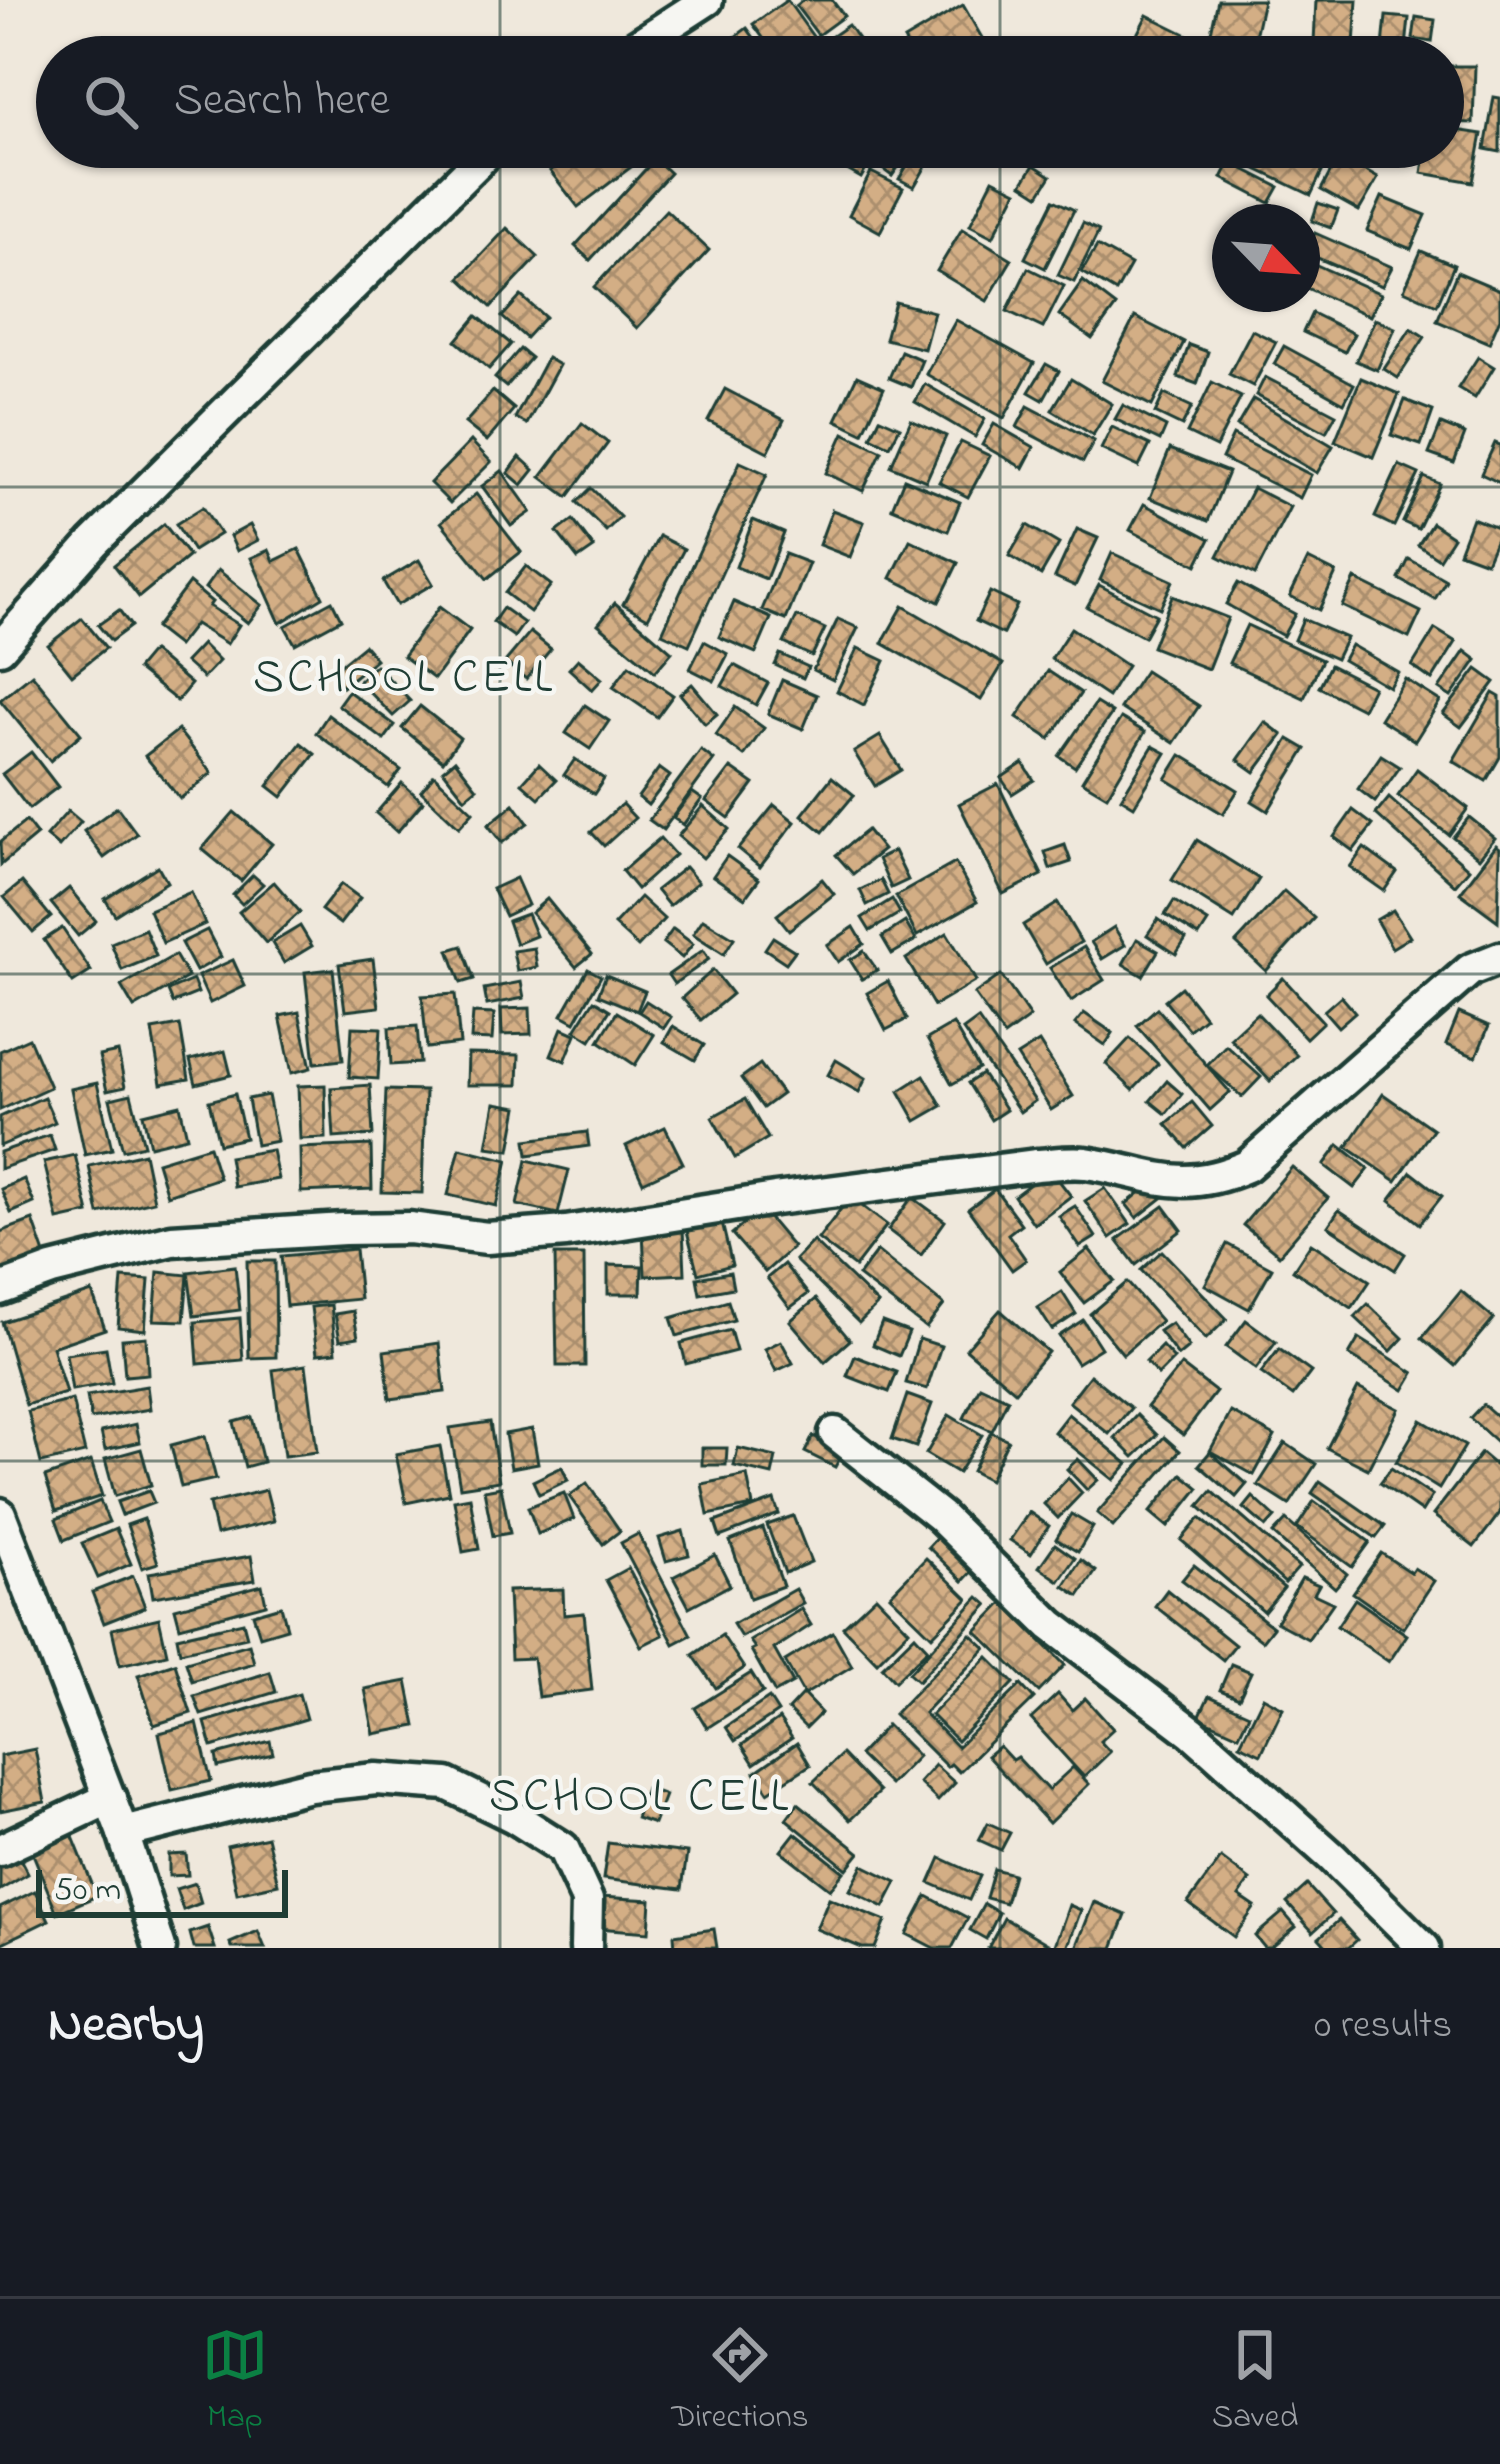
<!DOCTYPE html>
<html lang="en">
<head>
<meta charset="utf-8">
<style>
	body { margin:0; font-family:"Indie Flower",sans-serif; background:#20242c; color:#f1f3f6 }
	.compass { position:absolute; left:1212px; top:204px; width:108px; height:108px; border-radius:50%; background:#171b24; box-shadow:0 3px 9px #0004; rotate:115deg }
	.scale { position:absolute; left:36px; bottom:30px; width:252px; box-sizing:border-box; padding-left:12px; border:6px solid #1f3d34; border-top:0; font-size:33px; line-height:42px; white-space:nowrap; color:#1f3d34; -webkit-text-stroke:9px #f6f6f2; paint-order:stroke }
	.list { margin:0; padding:0; list-style:none }
	h2 { display:flex; justify-content:space-between; align-items:center; height:156px; margin:0; padding:0 48px; font-size:51px }
	h2 small { font-size:39px; font-weight:400; color:#9ea1a6 }
	.icon { flex:none; width:66px; height:66px; fill:none; stroke:currentColor; stroke-width:2; stroke-linecap:round; stroke-linejoin:round }
	.map { position:relative; flex:none; width:1500px; height:1948px; overflow:hidden }
	.search { position:absolute; background:#171b24; box-shadow:0 3px 9px #0004; left:36px; right:36px; top:36px; height:132px; display:flex; align-items:center; gap:30px; box-sizing:border-box; padding:0 42px; border-radius:66px; color:#9ea1a6; font-size:45px }
	.sheet { height:348px; background:#171b24 }
	nav { display:flex; justify-content:space-around; align-items:center; box-sizing:border-box; height:168px; border-top:3px solid #363941; background:#171b24; font-size:33px; color:#9ea1a6 }
	nav a { display:grid; justify-items:center; gap:6px }
	nav .on { color:#0b8043 }
	.map>svg:first-child { display:block }
</style>
</head>
<body>
<div class="map">
<svg width="1500" height="1948" viewBox="0 0 1500 1948">
	<defs>
		<pattern id="building-cross-hatch" width="8" height="8" patternUnits="userSpaceOnUse" patternTransform="scale(3)"><rect width="8" height="8" fill="#d3ae85"/><path d="M0 0l8 8M0 8l8-8" fill="none" stroke="#ab8f6e"/></pattern>
	</defs>
	<rect width="100%" height="100%" fill="#efe8dc"/>
	<filter id="ink" filterUnits="userSpaceOnUse"><feTurbulence type="fractalNoise" baseFrequency=".00833" numOctaves="2"/><feDisplacementMap in="SourceGraphic" scale="24" xChannelSelector="R" yChannelSelector="G"/><feConvolveMatrix kernelMatrix="1 2 1 2 8 2 1 2 1" color-interpolation-filters="sRGB"/></filter>
	<g filter="url(#ink)">
		<g fill="url(#building-cross-hatch)" stroke="#1f3d34" stroke-width="3">
			<polygon points="787,0 819,45 803,57 777,57 753,24"/>
			<polygon points="803,0 832,0 844,16 818,35 796,6"/>
			<polygon points="1218,0 1263,0 1254,41 1211,32"/>
			<polygon points="1316,0 1357,0 1354,45 1314,43"/>
			<polygon points="963,5 993,57 914,57 904,40"/>
			<polygon points="1147,15 1232,57 1148,57 1130,48"/>
			<polygon points="1386,16 1409,18 1405,57 1382,57"/>
			<polygon points="1416,17 1435,20 1432,42 1413,39"/>
			<polygon points="848,25 863,46 849,57 836,57 825,41"/>
			<polygon points="747,28 768,57 709,57 709,56"/>
			<polygon points="1443,66 1475,66 1473,123 1443,122"/>
			<polygon points="1494,97 1500,98 1500,152 1485,149"/>
			<polygon points="1443,128 1482,134 1473,182 1422,173 1426,147 1443,147"/>
			<polygon points="581,147 654,147 655,149 578,207 550,171"/>
			<polygon points="837,147 879,147 861,178 830,160"/>
			<polygon points="889,147 912,147 892,176 876,164"/>
			<polygon points="918,147 937,147 914,187 899,179"/>
			<polygon points="1226,147 1334,147 1311,195 1223,153"/>
			<polygon points="1339,156 1378,178 1359,211 1321,190"/>
			<polygon points="655,159 670,173 590,260 575,246"/>
			<polygon points="1230,162 1279,187 1270,203 1222,178"/>
			<polygon points="1034,165 1051,176 1039,195 1022,184"/>
			<polygon points="871,172 903,188 880,232 849,215"/>
			<polygon points="993,179 1017,191 993,237 970,225"/>
			<polygon points="1382,197 1426,215 1411,249 1367,231"/>
			<polygon points="1054,200 1074,210 1045,268 1025,258"/>
			<polygon points="1318,203 1338,210 1331,228 1312,221"/>
			<polygon points="666,210 709,250 637,328 594,287"/>
			<polygon points="1083,223 1099,231 1074,282 1058,275"/>
			<polygon points="507,228 538,257 491,307 460,278"/>
			<polygon points="962,229 1012,259 987,301 937,271"/>
			<polygon points="1315,233 1392,267 1382,286 1306,253"/>
			<polygon points="1097,246 1131,265 1116,292 1082,272"/>
			<polygon points="1421,251 1454,265 1437,305 1404,290"/>
			<polygon points="1310,262 1381,294 1370,316 1302,286"/>
			<polygon points="1028,268 1064,286 1043,328 1007,311"/>
			<polygon points="1457,272 1500,290 1500,318 1489,343 1437,321"/>
			<polygon points="1083,281 1116,306 1092,339 1059,315"/>
			<polygon points="521,296 545,317 526,338 502,317"/>
			<polygon points="895,302 934,312 924,349 885,339"/>
			<polygon points="1312,313 1354,334 1345,352 1303,332"/>
			<polygon points="477,316 511,344 489,369 456,341"/>
			<polygon points="1135,317 1184,342 1152,406 1102,381"/>
			<polygon points="1375,319 1395,328 1377,370 1356,361"/>
			<polygon points="956,320 1034,363 1004,418 926,374"/>
			<polygon points="1411,328 1425,337 1398,378 1384,369"/>
			<polygon points="1252,330 1276,342 1253,386 1229,374"/>
			<polygon points="1189,345 1208,352 1197,384 1178,377"/>
			<polygon points="1284,346 1354,384 1344,403 1274,364"/>
			<polygon points="520,349 531,358 506,387 495,378"/>
			<polygon points="901,351 922,360 911,387 889,378"/>
			<polygon points="1478,357 1494,367 1475,398 1458,388"/>
			<polygon points="547,358 559,365 527,424 515,418"/>
			<polygon points="1046,364 1059,371 1043,400 1029,392"/>
			<polygon points="857,376 884,388 863,433 836,420"/>
			<polygon points="1265,377 1336,414 1326,432 1256,395"/>
			<polygon points="1361,378 1399,394 1373,457 1335,441"/>
			<polygon points="1071,379 1112,404 1093,435 1052,410"/>
			<polygon points="1212,382 1241,397 1216,447 1187,433"/>
			<polygon points="925,384 985,419 975,437 915,402"/>
			<polygon points="725,389 784,420 768,452 708,421"/>
			<polygon points="493,391 514,409 487,441 465,423"/>
			<polygon points="1164,394 1192,407 1182,426 1155,413"/>
			<polygon points="1253,399 1333,446 1317,473 1237,426"/>
			<polygon points="1405,400 1433,411 1421,445 1391,435"/>
			<polygon points="1123,405 1166,427 1160,441 1115,419"/>
			<polygon points="1028,406 1094,441 1083,462 1017,427"/>
			<polygon points="880,418 900,427 890,446 871,437"/>
			<polygon points="911,420 946,436 926,481 891,466"/>
			<polygon points="582,423 608,443 568,497 541,477"/>
			<polygon points="994,424 1034,447 1023,468 982,445"/>
			<polygon points="1441,424 1465,434 1454,463 1429,454"/>
			<polygon points="1112,427 1150,445 1139,467 1101,449"/>
			<polygon points="844,433 882,451 863,491 826,473"/>
			<polygon points="1233,435 1311,475 1300,498 1222,458"/>
			<polygon points="471,441 491,462 450,503 430,483"/>
			<polygon points="961,442 990,456 968,497 939,482"/>
			<polygon points="1495,443 1500,445 1500,483 1481,474"/>
			<polygon points="1170,449 1228,472 1208,521 1150,498"/>
			<polygon points="520,457 534,470 522,485 508,473"/>
			<polygon points="740,462 767,474 689,645 662,633"/>
			<polygon points="1399,465 1419,474 1394,526 1375,517"/>
			<polygon points="502,471 531,512 511,526 482,486"/>
			<polygon points="1424,477 1440,484 1418,529 1403,522"/>
			<polygon points="904,479 960,502 948,531 892,508"/>
			<polygon points="591,488 620,517 606,531 577,502"/>
			<polygon points="1253,488 1290,507 1255,575 1218,556"/>
			<polygon points="476,494 521,552 487,579 441,522"/>
			<polygon points="1144,504 1210,539 1197,565 1130,530"/>
			<polygon points="203,507 220,534 193,551 176,524"/>
			<polygon points="832,510 864,522 850,557 819,545"/>
			<polygon points="1472,518 1500,529 1486,562 1459,552"/>
			<polygon points="573,520 594,548 578,559 557,532"/>
			<polygon points="753,520 784,533 766,579 736,567"/>
			<polygon points="1432,523 1453,537 1439,559 1418,545"/>
			<polygon points="164,524 189,556 139,597 114,565"/>
			<polygon points="250,525 258,540 237,551 230,536"/>
			<polygon points="1027,525 1059,544 1041,575 1009,556"/>
			<polygon points="1077,529 1098,538 1075,586 1055,577"/>
			<polygon points="659,536 684,549 648,618 623,604"/>
			<polygon points="910,540 958,563 939,602 891,578"/>
			<polygon points="299,549 323,597 280,623 251,558 269,550 274,561"/>
			<polygon points="1112,553 1173,581 1160,608 1100,580"/>
			<polygon points="785,554 809,563 786,620 762,610"/>
			<polygon points="1308,559 1336,573 1319,610 1290,596"/>
			<polygon points="1409,559 1446,580 1435,599 1399,579"/>
			<polygon points="419,560 433,584 397,605 383,581"/>
			<polygon points="526,566 551,585 530,612 505,593"/>
			<polygon points="218,570 262,605 248,623 205,588"/>
			<polygon points="1355,579 1421,612 1409,638 1342,606"/>
			<polygon points="189,583 212,602 209,606 239,625 227,644 195,624 178,646 155,628"/>
			<polygon points="1238,583 1295,614 1283,636 1226,604"/>
			<polygon points="1099,585 1156,615 1144,637 1087,607"/>
			<polygon points="990,592 1017,605 1003,634 976,621"/>
			<polygon points="1172,596 1228,618 1208,669 1152,647"/>
			<polygon points="332,601 341,619 295,644 285,626"/>
			<polygon points="734,602 771,618 756,653 719,637"/>
			<polygon points="615,603 672,652 655,672 598,624"/>
			<polygon points="903,606 1003,664 981,700 882,643"/>
			<polygon points="439,607 470,630 434,679 403,656"/>
			<polygon points="503,608 524,623 514,637 493,622"/>
			<polygon points="119,610 131,626 111,641 98,625"/>
			<polygon points="797,616 825,629 812,656 784,643"/>
			<polygon points="82,618 106,648 72,675 48,645"/>
			<polygon points="838,619 858,628 833,680 813,670"/>
			<polygon points="1303,619 1346,638 1336,659 1294,640"/>
			<polygon points="1247,625 1322,660 1304,698 1229,663"/>
			<polygon points="1071,628 1127,666 1108,697 1051,659"/>
			<polygon points="1435,629 1456,642 1432,680 1412,666"/>
			<polygon points="530,632 551,649 526,679 505,662"/>
			<polygon points="704,641 728,654 714,681 690,669"/>
			<polygon points="202,644 219,661 203,678 185,662"/>
			<polygon points="364,645 376,659 342,687 331,672"/>
			<polygon points="1351,645 1398,672 1389,687 1343,660"/>
			<polygon points="858,648 885,661 864,705 837,691"/>
			<polygon points="152,651 191,684 177,701 137,669"/>
			<polygon points="1465,651 1477,660 1451,697 1439,689"/>
			<polygon points="780,654 808,667 803,678 775,665"/>
			<polygon points="578,659 602,679 592,690 569,669"/>
			<polygon points="376,665 410,701 393,716 359,681"/>
			<polygon points="629,665 673,695 657,717 613,687"/>
			<polygon points="734,665 768,683 756,705 722,686"/>
			<polygon points="1330,665 1373,687 1362,709 1319,687"/>
			<polygon points="1477,669 1495,682 1461,727 1443,714"/>
			<polygon points="1048,671 1081,693 1050,739 1017,717"/>
			<polygon points="1145,671 1199,706 1174,743 1120,708"/>
			<polygon points="32,674 81,734 50,761 0,700"/>
			<polygon points="1405,679 1440,701 1415,741 1380,719"/>
			<polygon points="782,680 817,695 803,729 768,714"/>
			<polygon points="692,684 717,714 705,724 680,694"/>
			<polygon points="348,691 395,725 384,740 338,705"/>
			<polygon points="1493,693 1500,697 1500,757 1486,781 1453,761"/>
			<polygon points="1096,703 1112,713 1075,767 1059,756"/>
			<polygon points="585,705 609,721 590,749 566,733"/>
			<polygon points="420,706 460,738 443,761 402,728"/>
			<polygon points="735,707 764,728 744,756 716,735"/>
			<polygon points="328,715 401,770 388,787 316,733"/>
			<polygon points="1121,718 1145,732 1107,796 1082,781"/>
			<polygon points="1265,722 1283,735 1255,772 1238,760"/>
			<polygon points="178,730 212,773 180,799 145,756"/>
			<polygon points="880,736 901,770 875,786 854,752"/>
			<polygon points="1289,739 1306,749 1268,811 1252,801"/>
			<polygon points="301,743 315,754 282,797 268,786"/>
			<polygon points="1153,746 1166,753 1134,806 1121,798"/>
			<polygon points="701,750 714,760 663,830 649,820"/>
			<polygon points="31,752 58,787 29,809 2,774"/>
			<polygon points="1181,755 1238,790 1223,814 1166,779"/>
			<polygon points="1381,755 1400,767 1375,802 1358,789"/>
			<polygon points="575,759 604,779 594,794 564,775"/>
			<polygon points="455,760 477,788 465,798 443,770"/>
			<polygon points="1023,763 1034,780 1012,794 1001,778"/>
			<polygon points="539,764 556,780 539,798 522,783"/>
			<polygon points="659,768 670,776 648,805 638,797"/>
			<polygon points="731,768 754,784 729,818 706,801"/>
			<polygon points="1417,769 1468,808 1449,835 1398,796"/>
			<polygon points="434,775 473,812 459,827 421,791"/>
			<polygon points="832,777 854,795 823,832 802,815"/>
			<polygon points="402,783 423,802 397,832 376,813"/>
			<polygon points="998,784 1042,875 1003,894 959,804"/>
			<polygon points="692,792 702,799 683,825 673,818"/>
			<polygon points="1389,798 1469,869 1455,885 1376,814"/>
			<polygon points="514,804 528,823 502,843 488,825"/>
			<polygon points="622,804 635,818 604,846 591,832"/>
			<polygon points="774,805 795,822 760,867 738,849"/>
			<polygon points="703,806 729,829 703,858 678,836"/>
			<polygon points="117,807 137,834 104,858 84,831"/>
			<polygon points="1353,810 1373,825 1353,851 1334,837"/>
			<polygon points="68,811 81,822 59,847 46,836"/>
			<polygon points="234,812 272,844 241,881 202,849"/>
			<polygon points="1469,817 1495,838 1479,858 1453,837"/>
			<polygon points="26,821 37,835 1,865 0,842"/>
			<polygon points="867,830 883,850 853,874 836,855"/>
			<polygon points="660,838 675,855 637,889 622,871"/>
			<polygon points="1197,840 1259,879 1234,919 1172,880"/>
			<polygon points="1065,845 1071,862 1050,869 1045,852"/>
			<polygon points="1496,845 1500,848 1498,921 1460,893"/>
			<polygon points="1364,848 1397,872 1384,891 1350,867"/>
			<polygon points="894,851 908,880 891,888 878,859"/>
			<polygon points="727,856 759,879 745,898 713,876"/>
			<polygon points="955,863 977,902 917,936 896,896"/>
			<polygon points="158,866 167,882 115,915 105,899"/>
			<polygon points="685,867 698,882 669,906 656,890"/>
			<polygon points="253,875 263,884 242,904 233,895"/>
			<polygon points="516,878 528,905 505,916 492,889"/>
			<polygon points="822,879 834,894 789,930 777,915"/>
			<polygon points="881,880 888,894 867,905 860,890"/>
			<polygon points="22,882 51,917 33,932 4,897"/>
			<polygon points="274,882 300,912 266,943 239,912"/>
			<polygon points="341,884 360,898 340,924 321,910"/>
			<polygon points="69,888 96,921 78,936 51,903"/>
			<polygon points="1284,891 1314,918 1266,971 1236,943"/>
			<polygon points="191,892 205,924 163,943 149,910"/>
			<polygon points="640,897 664,919 638,947 614,925"/>
			<polygon points="547,899 592,954 576,967 531,913"/>
			<polygon points="892,899 900,913 870,931 862,918"/>
			<polygon points="1174,901 1208,922 1199,936 1165,915"/>
			<polygon points="1058,903 1081,942 1046,964 1023,925"/>
			<polygon points="1393,910 1410,937 1392,948 1376,920"/>
			<polygon points="527,914 536,936 516,944 508,921"/>
			<polygon points="703,919 734,938 724,954 693,934"/>
			<polygon points="1158,919 1186,939 1176,954 1147,935"/>
			<polygon points="905,922 916,940 892,954 882,937"/>
			<polygon points="300,926 312,946 284,963 272,943"/>
			<polygon points="854,927 864,944 838,962 827,945"/>
			<polygon points="1114,927 1125,945 1102,959 1091,942"/>
			<polygon points="62,928 91,971 73,983 44,940"/>
			<polygon points="145,929 156,956 122,970 111,943"/>
			<polygon points="673,929 693,944 682,958 663,943"/>
			<polygon points="207,930 221,957 196,971 181,943"/>
			<polygon points="947,933 976,981 934,1006 906,959"/>
			<polygon points="773,937 795,951 786,963 765,949"/>
			<polygon points="1137,939 1158,951 1143,976 1123,964"/>
			<polygon points="462,946 474,979 461,983 449,950"/>
			<polygon points="1084,947 1104,980 1071,1001 1050,968"/>
			<polygon points="534,948 537,967 517,971 513,951"/>
			<polygon points="703,950 709,959 674,984 668,975"/>
			<polygon points="864,951 877,970 862,979 850,960"/>
			<polygon points="175,955 188,977 134,1008 121,986"/>
			<polygon points="373,959 379,1007 345,1011 339,964"/>
			<polygon points="233,960 245,986 210,1003 198,976"/>
			<polygon points="333,969 343,1060 315,1063 305,972"/>
			<polygon points="588,969 601,976 575,1022 562,1015"/>
			<polygon points="713,970 732,994 701,1020 682,998"/>
			<polygon points="606,975 645,991 637,1011 598,995"/>
			<polygon points="1001,975 1030,1017 1004,1036 974,994"/>
			<polygon points="1283,978 1323,1022 1306,1038 1266,995"/>
			<polygon points="193,980 198,993 173,1003 168,991"/>
			<polygon points="888,981 907,1019 886,1030 867,993"/>
			<polygon points="521,982 524,998 487,1005 484,989"/>
			<polygon points="1181,987 1205,1017 1189,1030 1165,1000"/>
			<polygon points="455,994 460,1044 427,1048 422,996"/>
			<polygon points="1341,996 1355,1012 1338,1027 1324,1011"/>
			<polygon points="594,1000 610,1010 591,1040 575,1030"/>
			<polygon points="646,1001 671,1017 664,1028 639,1012"/>
			<polygon points="530,1008 531,1034 502,1035 501,1009"/>
			<polygon points="1157,1008 1230,1092 1210,1110 1137,1026"/>
			<polygon points="299,1012 311,1068 292,1073 280,1016"/>
			<polygon points="617,1012 654,1035 635,1065 599,1041"/>
			<polygon points="473,1013 494,1014 492,1040 471,1039"/>
			<polygon points="1084,1013 1113,1033 1105,1045 1075,1024"/>
			<polygon points="1257,1013 1297,1055 1270,1081 1230,1038"/>
			<polygon points="1459,1013 1489,1026 1476,1057 1446,1045"/>
			<polygon points="978,1019 1035,1101 1020,1112 963,1030"/>
			<polygon points="953,1024 979,1069 952,1084 927,1039"/>
			<polygon points="180,1025 189,1079 161,1084 152,1030"/>
			<polygon points="417,1026 420,1063 391,1065 389,1028"/>
			<polygon points="673,1026 704,1045 695,1060 664,1042"/>
			<polygon points="352,1027 381,1028 378,1079 349,1077"/>
			<polygon points="562,1028 576,1034 565,1061 551,1055"/>
			<polygon points="29,1038 50,1087 0,1110 0,1051"/>
			<polygon points="1130,1038 1158,1064 1133,1090 1106,1064"/>
			<polygon points="1039,1042 1073,1096 1051,1110 1017,1056"/>
			<polygon points="1226,1045 1261,1077 1242,1097 1207,1065"/>
			<polygon points="225,1051 231,1075 196,1084 190,1060"/>
			<polygon points="118,1052 125,1087 107,1091 99,1056"/>
			<polygon points="468,1054 519,1055 518,1085 467,1085"/>
			<polygon points="836,1060 866,1078 859,1092 828,1075"/>
			<polygon points="760,1064 782,1094 763,1108 741,1078"/>
			<polygon points="982,1074 1006,1110 991,1120 968,1083"/>
			<polygon points="924,1075 942,1106 916,1121 899,1091"/>
			<polygon points="1167,1081 1182,1094 1166,1114 1150,1101"/>
			<polygon points="97,1083 112,1149 85,1155 71,1089"/>
			<polygon points="325,1085 326,1138 300,1139 298,1086"/>
			<polygon points="370,1085 373,1135 334,1138 331,1088"/>
			<polygon points="386,1090 425,1091 422,1193 382,1192"/>
			<polygon points="131,1094 144,1145 123,1150 110,1099"/>
			<polygon points="235,1094 245,1138 219,1144 209,1101"/>
			<polygon points="1383,1094 1433,1129 1396,1181 1347,1147"/>
			<polygon points="268,1095 277,1141 256,1145 248,1099"/>
			<polygon points="44,1097 55,1122 0,1146 0,1117"/>
			<polygon points="745,1099 768,1138 735,1158 712,1117"/>
			<polygon points="1192,1102 1212,1126 1187,1148 1166,1124"/>
			<polygon points="495,1103 518,1107 510,1150 487,1147"/>
			<polygon points="180,1105 187,1137 150,1146 143,1114"/>
			<polygon points="665,1127 683,1163 643,1182 626,1146"/>
			<polygon points="587,1132 589,1146 528,1155 526,1140"/>
			<polygon points="50,1135 55,1150 0,1169 0,1152"/>
			<polygon points="371,1145 372,1189 301,1192 300,1148"/>
			<polygon points="1339,1145 1369,1169 1354,1188 1324,1165"/>
			<polygon points="209,1146 219,1178 167,1195 157,1162"/>
			<polygon points="460,1148 508,1160 496,1206 448,1195"/>
			<polygon points="272,1150 278,1179 234,1187 229,1157"/>
			<polygon points="144,1153 154,1201 99,1214 89,1166"/>
			<polygon points="75,1155 89,1213 58,1220 44,1162"/>
			<polygon points="527,1160 569,1170 558,1214 517,1205"/>
			<polygon points="1292,1167 1328,1198 1279,1255 1243,1225"/>
			<polygon points="1050,1169 1071,1196 1034,1224 1014,1196"/>
			<polygon points="1411,1172 1442,1196 1420,1224 1390,1200"/>
			<polygon points="24,1179 34,1203 11,1213 1,1189"/>
			<polygon points="1154,1181 1166,1195 1137,1218 1126,1204"/>
			<polygon points="1105,1188 1130,1224 1110,1238 1085,1201"/>
			<polygon points="995,1189 1021,1224 1008,1234 1026,1260 1012,1270 968,1209"/>
			<polygon points="850,1197 887,1225 855,1267 818,1239"/>
			<polygon points="912,1197 945,1221 921,1255 888,1230"/>
			<polygon points="1075,1206 1096,1237 1080,1247 1059,1216"/>
			<polygon points="1164,1206 1182,1230 1136,1265 1117,1240"/>
			<polygon points="761,1209 793,1247 765,1272 732,1234"/>
			<polygon points="1339,1210 1405,1254 1395,1270 1328,1226"/>
			<polygon points="33,1220 46,1257 0,1273 0,1232"/>
			<polygon points="722,1223 732,1265 698,1274 687,1231"/>
			<polygon points="683,1228 685,1274 645,1276 643,1230"/>
			<polygon points="813,1241 878,1304 859,1323 795,1260"/>
			<polygon points="1311,1243 1370,1281 1352,1308 1293,1270"/>
			<polygon points="1227,1244 1272,1268 1249,1309 1205,1285"/>
			<polygon points="355,1249 360,1299 286,1306 281,1256"/>
			<polygon points="1089,1249 1114,1281 1084,1303 1060,1272"/>
			<polygon points="877,1251 944,1305 926,1328 858,1276"/>
			<polygon points="1162,1251 1227,1319 1206,1339 1141,1270"/>
			<polygon points="555,1255 584,1255 585,1366 557,1366"/>
			<polygon points="247,1261 275,1261 276,1357 249,1358"/>
			<polygon points="784,1264 808,1294 790,1308 767,1278"/>
			<polygon points="608,1265 642,1266 641,1294 608,1294"/>
			<polygon points="235,1266 240,1310 194,1316 188,1272"/>
			<polygon points="158,1272 188,1275 184,1321 154,1320"/>
			<polygon points="730,1272 733,1288 700,1294 697,1278"/>
			<polygon points="122,1278 149,1280 145,1330 118,1327"/>
			<polygon points="1127,1282 1161,1321 1123,1354 1090,1314"/>
			<polygon points="1461,1291 1494,1319 1455,1366 1422,1338"/>
			<polygon points="92,1292 105,1329 52,1347 66,1393 26,1405 2,1322"/>
			<polygon points="1062,1292 1076,1314 1052,1330 1038,1308"/>
			<polygon points="816,1299 850,1340 825,1362 790,1321"/>
			<polygon points="728,1301 734,1320 677,1336 671,1318"/>
			<polygon points="1368,1304 1403,1338 1391,1351 1355,1317"/>
			<polygon points="331,1305 336,1352 317,1354 311,1307"/>
			<polygon points="1000,1310 1048,1352 1015,1391 966,1349"/>
			<polygon points="353,1311 358,1337 340,1340 335,1314"/>
			<polygon points="240,1318 243,1360 198,1364 195,1322"/>
			<polygon points="1083,1320 1101,1348 1077,1363 1059,1336"/>
			<polygon points="1246,1320 1276,1342 1256,1369 1226,1347"/>
			<polygon points="882,1322 909,1332 899,1356 873,1345"/>
			<polygon points="1171,1323 1189,1347 1178,1356 1159,1331"/>
			<polygon points="730,1330 736,1351 686,1364 681,1343"/>
			<polygon points="146,1337 148,1374 125,1376 122,1339"/>
			<polygon points="1359,1338 1414,1373 1404,1390 1349,1355"/>
			<polygon points="919,1339 941,1346 927,1389 906,1383"/>
			<polygon points="781,1341 793,1363 776,1371 765,1349"/>
			<polygon points="439,1343 445,1392 390,1399 384,1351"/>
			<polygon points="1162,1346 1174,1359 1158,1375 1146,1362"/>
			<polygon points="106,1348 112,1383 72,1390 66,1354"/>
			<polygon points="1279,1349 1311,1372 1293,1396 1261,1373"/>
			<polygon points="855,1356 897,1372 889,1392 847,1376"/>
			<polygon points="306,1365 317,1452 284,1456 273,1370"/>
			<polygon points="1181,1365 1216,1392 1183,1435 1147,1407"/>
			<polygon points="1090,1375 1131,1408 1109,1434 1069,1402"/>
			<polygon points="147,1386 150,1409 91,1419 87,1396"/>
			<polygon points="980,1386 1008,1399 992,1431 964,1418"/>
			<polygon points="1358,1388 1399,1409 1368,1469 1327,1448"/>
			<polygon points="907,1395 932,1404 916,1447 892,1439"/>
			<polygon points="72,1400 85,1453 41,1463 28,1411"/>
			<polygon points="1483,1404 1500,1419 1500,1445 1470,1418"/>
			<polygon points="1231,1412 1275,1436 1254,1475 1210,1451"/>
			<polygon points="1068,1414 1128,1464 1114,1480 1054,1432"/>
			<polygon points="949,1415 982,1435 958,1473 926,1454"/>
			<polygon points="1137,1415 1157,1435 1134,1457 1115,1438"/>
			<polygon points="252,1417 263,1462 245,1467 234,1422"/>
			<polygon points="1421,1420 1465,1446 1439,1489 1396,1462"/>
			<polygon points="490,1422 499,1481 460,1487 450,1428"/>
			<polygon points="136,1424 140,1442 105,1450 101,1432"/>
			<polygon points="532,1429 538,1463 511,1468 505,1434"/>
			<polygon points="991,1432 1008,1440 989,1480 972,1471"/>
			<polygon points="205,1436 216,1479 181,1487 171,1445"/>
			<polygon points="813,1436 843,1452 835,1467 805,1452"/>
			<polygon points="1164,1437 1180,1451 1113,1527 1097,1513"/>
			<polygon points="1285,1443 1316,1464 1289,1505 1258,1485"/>
			<polygon points="440,1446 449,1494 406,1503 396,1454"/>
			<polygon points="702,1448 727,1448 726,1465 702,1465"/>
			<polygon points="738,1448 776,1457 772,1475 734,1466"/>
			<polygon points="141,1449 151,1485 115,1496 105,1459"/>
			<polygon points="1210,1452 1247,1484 1236,1497 1199,1465"/>
			<polygon points="1481,1453 1500,1469 1500,1513 1474,1547 1433,1515"/>
			<polygon points="1078,1459 1098,1480 1087,1490 1067,1469"/>
			<polygon points="91,1461 102,1496 56,1511 45,1477"/>
			<polygon points="562,1467 568,1480 539,1494 533,1481"/>
			<polygon points="1391,1468 1432,1496 1422,1512 1380,1483"/>
			<polygon points="1182,1474 1199,1488 1168,1527 1150,1512"/>
			<polygon points="747,1475 753,1506 708,1515 702,1484"/>
			<polygon points="1068,1478 1082,1493 1058,1518 1044,1504"/>
			<polygon points="1320,1481 1385,1526 1376,1538 1312,1493"/>
			<polygon points="587,1483 620,1531 603,1544 569,1496"/>
			<polygon points="501,1487 510,1533 493,1536 484,1490"/>
			<polygon points="266,1490 274,1521 216,1535 209,1504"/>
			<polygon points="149,1491 154,1503 122,1515 117,1502"/>
			<polygon points="1212,1491 1299,1567 1285,1583 1199,1506"/>
			<polygon points="564,1493 574,1519 538,1534 528,1507"/>
			<polygon points="470,1497 479,1549 463,1552 454,1500"/>
			<polygon points="1253,1497 1275,1517 1266,1527 1244,1508"/>
			<polygon points="774,1500 779,1514 720,1537 715,1522"/>
			<polygon points="100,1501 109,1522 64,1540 56,1519"/>
			<polygon points="1314,1501 1370,1542 1352,1567 1297,1527"/>
			<polygon points="1029,1512 1049,1526 1031,1554 1010,1540"/>
			<polygon points="1071,1514 1093,1527 1078,1552 1056,1539"/>
			<polygon points="793,1516 811,1562 785,1573 767,1525"/>
			<polygon points="1200,1518 1284,1588 1264,1612 1181,1540"/>
			<polygon points="144,1519 158,1563 142,1568 127,1525"/>
			<polygon points="1286,1520 1347,1574 1335,1588 1273,1534"/>
			<polygon points="763,1528 783,1586 750,1598 730,1541"/>
			<polygon points="116,1529 131,1564 98,1578 82,1543"/>
			<polygon points="683,1531 689,1555 666,1561 659,1538"/>
			<polygon points="942,1532 977,1566 963,1581 928,1547"/>
			<polygon points="638,1534 691,1635 674,1644 621,1543"/>
			<polygon points="1055,1544 1075,1558 1059,1581 1039,1567"/>
			<polygon points="1381,1553 1411,1573 1414,1568 1434,1581 1403,1628 1353,1593"/>
			<polygon points="715,1555 730,1585 689,1607 673,1577"/>
			<polygon points="251,1556 255,1580 153,1597 149,1573"/>
			<polygon points="926,1558 968,1599 932,1636 890,1595"/>
			<polygon points="1081,1560 1096,1571 1079,1596 1064,1586"/>
			<polygon points="1194,1565 1273,1627 1262,1641 1182,1580"/>
			<polygon points="628,1568 663,1635 641,1646 606,1580"/>
			<polygon points="133,1576 145,1607 104,1623 92,1592"/>
			<polygon points="1302,1578 1319,1585 1314,1594 1333,1603 1308,1639 1276,1622"/>
			<polygon points="262,1585 266,1604 180,1627 175,1608"/>
			<polygon points="563,1589 564,1615 584,1613 592,1690 538,1697 533,1658 511,1659 508,1591"/>
			<polygon points="795,1589 803,1603 741,1637 733,1624"/>
			<polygon points="1167,1590 1235,1645 1223,1660 1155,1606"/>
			<polygon points="876,1596 909,1630 877,1662 843,1627"/>
			<polygon points="979,1597 988,1605 918,1681 909,1673"/>
			<polygon points="1355,1599 1407,1635 1389,1662 1337,1626"/>
			<polygon points="1003,1603 1065,1665 1039,1692 976,1631"/>
			<polygon points="281,1606 287,1628 260,1636 253,1614"/>
			<polygon points="801,1609 811,1625 774,1649 793,1683 775,1693 751,1650 755,1648 750,1641"/>
			<polygon points="159,1618 167,1654 120,1665 112,1629"/>
			<polygon points="243,1622 247,1637 180,1652 177,1637"/>
			<polygon points="833,1632 852,1666 804,1695 785,1661"/>
			<polygon points="971,1634 986,1648 924,1713 957,1747 1021,1685 1034,1699 959,1772 951,1764 947,1767 894,1714"/>
			<polygon points="722,1635 744,1668 716,1688 693,1655"/>
			<polygon points="915,1635 928,1649 895,1681 882,1667"/>
			<polygon points="249,1644 254,1663 192,1681 186,1662"/>
			<polygon points="988,1657 1014,1683 957,1741 931,1715"/>
			<polygon points="175,1663 191,1713 154,1725 138,1675"/>
			<polygon points="1231,1664 1251,1672 1239,1698 1220,1690"/>
			<polygon points="270,1672 276,1692 201,1715 194,1696"/>
			<polygon points="751,1673 763,1692 707,1728 695,1708"/>
			<polygon points="407,1681 416,1726 374,1734 365,1689"/>
			<polygon points="299,1694 306,1719 212,1747 205,1722"/>
			<polygon points="803,1694 821,1713 806,1728 788,1710"/>
			<polygon points="1058,1694 1072,1710 1085,1698 1113,1729 1100,1741 1110,1752 1084,1777 1031,1719"/>
			<polygon points="1209,1696 1249,1714 1239,1735 1199,1717"/>
			<polygon points="1263,1697 1283,1708 1261,1754 1240,1744"/>
			<polygon points="769,1698 778,1712 735,1741 726,1727"/>
			<polygon points="779,1719 792,1738 754,1764 742,1745"/>
			<polygon points="197,1723 211,1781 172,1790 159,1733"/>
			<polygon points="887,1725 918,1756 890,1785 859,1755"/>
			<polygon points="270,1741 273,1754 218,1767 216,1755"/>
			<polygon points="797,1743 810,1765 768,1792 755,1772"/>
			<polygon points="999,1746 1012,1760 1017,1757 1048,1790 1073,1767 1089,1784 1049,1823 987,1756"/>
			<polygon points="35,1749 45,1802 0,1811 0,1756"/>
			<polygon points="842,1754 879,1792 850,1820 813,1782"/>
			<polygon points="935,1765 955,1783 938,1801 919,1783"/>
			<polygon points="646,1788 665,1795 654,1824 636,1818"/>
			<polygon points="798,1803 860,1853 847,1869 786,1819"/>
			<polygon points="988,1823 1010,1833 1001,1850 979,1840"/>
			<polygon points="69,1827 97,1896 57,1913 29,1844"/>
			<polygon points="795,1833 844,1872 830,1889 781,1851"/>
			<polygon points="267,1837 278,1884 237,1893 227,1846"/>
			<polygon points="608,1843 687,1853 682,1889 603,1879"/>
			<polygon points="16,1851 28,1874 0,1890 0,1860"/>
			<polygon points="186,1854 188,1875 169,1876 169,1855"/>
			<polygon points="941,1858 980,1876 969,1900 930,1883"/>
			<polygon points="1221,1858 1250,1880 1239,1896 1255,1907 1234,1937 1188,1903"/>
			<polygon points="863,1865 897,1882 884,1907 850,1890"/>
			<polygon points="994,1869 1013,1874 1005,1903 986,1898"/>
			<polygon points="195,1883 201,1903 183,1910 176,1889"/>
			<polygon points="1307,1885 1333,1914 1313,1932 1287,1903"/>
			<polygon points="35,1891 49,1920 0,1944 0,1908"/>
			<polygon points="927,1896 968,1918 952,1948 934,1948 907,1934"/>
			<polygon points="600,1897 651,1900 649,1932 597,1928"/>
			<polygon points="829,1898 886,1921 875,1948 862,1948 816,1929"/>
			<polygon points="1094,1902 1126,1915 1113,1948 1076,1948"/>
			<polygon points="984,1904 999,1913 986,1939 970,1930"/>
			<polygon points="1069,1905 1081,1910 1067,1948 1054,1948"/>
			<polygon points="1283,1912 1296,1927 1271,1948 1265,1948 1255,1936"/>
			<polygon points="1004,1918 1048,1944 1046,1948 988,1948"/>
			<polygon points="1339,1920 1357,1940 1348,1948 1328,1948 1319,1938"/>
			<polygon points="208,1927 215,1948 194,1948 190,1933"/>
			<polygon points="714,1929 717,1948 675,1948 674,1935"/>
			<polygon points="258,1931 265,1948 232,1948 230,1943"/>
		</g>
		<g fill="none" stroke-linecap="round" stroke-linejoin="round">
			<g stroke="#1f3d34" stroke-width="39">
				<g id="minor">
					<polyline points="619,57 707,0"/>
					<polyline points="0,648 94,542 493,147"/>
					<path d="M0,1289L52,1270L172,1240L344,1229L409,1228L487,1238L566,1232L775,1199L1037,1165C1053,1164 1070,1161 1086,1163C1153,1173 1178,1196 1247,1166L1470,970L1500,958"/>
					<polyline points="835,1433 940,1516 1051,1625 1192,1732 1332,1857 1424,1948"/>
					<polyline points="0,1514 123,1833 160,1948"/>
					<polyline points="123,1833 310,1786 376,1779 447,1784 514,1817 563,1848 587,1900 586,1948"/>
					<polyline points="0,1850 110,1798"/>
				</g>
			</g>
			<use href="#minor" stroke="#f6f6f2" stroke-width="30"/>
		</g>
	</g>
	<path fill="none" stroke="#1f3d34" stroke-width="3" stroke-opacity="0.55" d="M500,0V57M1000,0V57M500,147V1948M1000,147V1948M0,487H1500M0,974H1500M0,1461H1500"/>
	<g text-anchor="middle" stroke-width="9" stroke-linejoin="round" paint-order="stroke">
		<g font-size="48" letter-spacing="3" fill="#1f3d34" stroke="#f6f6f2">
			<text x="404" y="691">SCHOOL CELL</text>
			<text x="640" y="1810">SCHOOL CELL</text>
		</g>
	</g>
</svg>
<svg class="compass" viewBox="-18 -18 36 36"><path d="M0-13l5 13h-10z" fill="#e53935"/><path d="M0 13l5-13h-10z" fill="#9ea1a6"/></svg>
<div class="scale">50 m</div>
<div class="search"><svg class="icon" aria-label="search" viewBox="0 0 24 24"><circle cx="10" cy="10" r="6"/><path d="M15 15l6 6"/></svg>Search here</div>
</div>
<section class="sheet">
<h2>Nearby<small>0 results</small></h2>
<ul class="list">
</ul>
</section>
<nav>
<a class="on"><svg class="icon" aria-label="map" viewBox="0 0 24 24"><path d="M3 6l6-2 6 2 6-2v14l-6 2-6-2-6 2zM9 4v14M15 6v14"/></svg>Map</a>
<a><svg class="icon" aria-label="directions" viewBox="0 0 24 24"><path d="M12 3l9 9-9 9-9-9zM9 14v-3h6M13 9l2 2-2 2"/></svg>Directions</a>
<a><svg class="icon" aria-label="saved" viewBox="0 0 24 24"><path d="M7 4h10v16l-5-4-5 4z"/></svg>Saved</a>
</nav>
</body>
</html>
